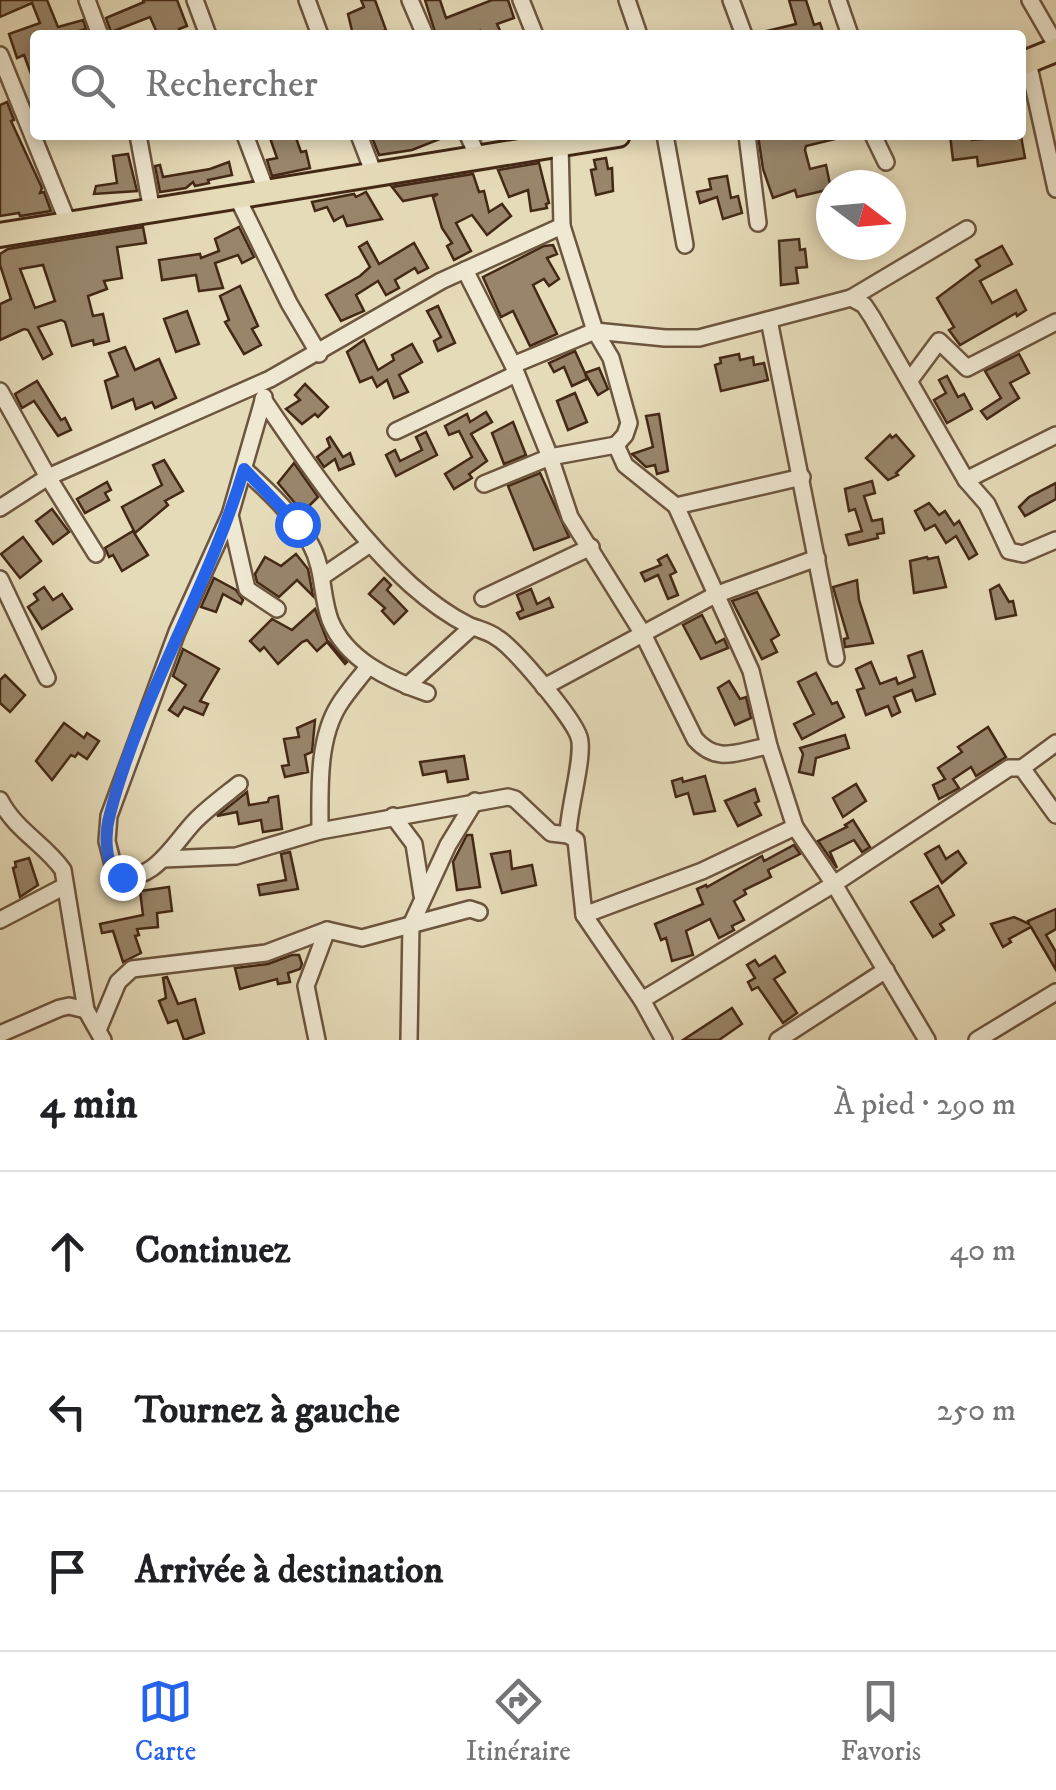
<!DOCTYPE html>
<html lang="fr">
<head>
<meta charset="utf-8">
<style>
	body { margin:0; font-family:"IM FELL DW Pica",serif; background:#f2f2f2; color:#202124 }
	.compass { position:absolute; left:816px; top:170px; width:90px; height:90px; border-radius:50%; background:#fff; box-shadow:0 5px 15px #0003; rotate:106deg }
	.stop { position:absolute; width:30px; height:30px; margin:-22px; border:8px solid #2563eb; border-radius:50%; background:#fff }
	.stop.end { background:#2563eb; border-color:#fff; box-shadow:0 2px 10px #0008 }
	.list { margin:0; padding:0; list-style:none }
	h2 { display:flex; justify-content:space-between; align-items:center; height:130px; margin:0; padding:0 40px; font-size:42px }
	h2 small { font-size:32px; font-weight:400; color:#757577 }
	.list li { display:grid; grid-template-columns:65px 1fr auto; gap:30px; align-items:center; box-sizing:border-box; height:160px; padding:0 40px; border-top:2px solid #e0e0e0 }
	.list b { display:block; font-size:38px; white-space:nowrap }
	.list em { font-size:32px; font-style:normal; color:#757577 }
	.icon { flex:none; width:55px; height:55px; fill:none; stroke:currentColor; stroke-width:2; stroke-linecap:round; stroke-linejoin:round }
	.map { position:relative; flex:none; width:1056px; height:1040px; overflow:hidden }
	.search { position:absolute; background:#fff; box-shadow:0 5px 15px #0003; left:30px; right:30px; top:30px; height:110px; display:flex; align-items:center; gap:25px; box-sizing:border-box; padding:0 35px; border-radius:10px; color:#757577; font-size:38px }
	.sheet { height:610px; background:#fff }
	nav { display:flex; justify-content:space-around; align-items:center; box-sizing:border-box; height:140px; border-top:2px solid #e0e0e0; background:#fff; font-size:28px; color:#757577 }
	nav a { display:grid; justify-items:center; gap:5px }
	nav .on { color:#2563eb }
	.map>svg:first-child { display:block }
</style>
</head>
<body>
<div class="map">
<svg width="1056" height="1040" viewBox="0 0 1056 1040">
	<rect width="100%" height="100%" fill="#e6dbb9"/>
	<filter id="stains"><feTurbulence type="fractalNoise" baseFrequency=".002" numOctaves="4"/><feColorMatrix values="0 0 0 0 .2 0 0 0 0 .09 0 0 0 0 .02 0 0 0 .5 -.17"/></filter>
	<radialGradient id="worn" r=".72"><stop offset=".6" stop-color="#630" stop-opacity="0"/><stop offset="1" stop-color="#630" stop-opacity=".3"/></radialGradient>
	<g fill="#98856a" stroke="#432815" stroke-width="2.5" fill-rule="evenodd">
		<polygon points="0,0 47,0 58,27 83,20 86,29 65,35 35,35 34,82 24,55 17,58 9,34 40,23 32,3 0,17"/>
		<polygon points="143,0 177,0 187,26 179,29 181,35 158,35 150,17 111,32 106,18 144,2"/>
		<polygon points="361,0 375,0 386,30 374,35 353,35 348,14 364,7"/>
		<polygon points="425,0 440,0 446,18 492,0 508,0 514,18 497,24 502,35 481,35 480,31 469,35 436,35"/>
		<polygon points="789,0 806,0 814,25 820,23 824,35 768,35 767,31 796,24"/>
		<polygon points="7,102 14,120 11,121 42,188 40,193 44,192 51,211 20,216 19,213 0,216 0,105"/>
		<polygon points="269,135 295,135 301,152 306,151 310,168 272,176 267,160 277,158"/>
		<polygon points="371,135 445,135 445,137 412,150 379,155"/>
		<polygon points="758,135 835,135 835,139 806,146 805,150 810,169 826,165 831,189 797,197 795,190 773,198 763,169"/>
		<polygon points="950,135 971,135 972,140 1021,136 1025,158 978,166 977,157 953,160"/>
		<polygon points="128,154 137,191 94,194 96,186 117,183 113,156"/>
		<polygon points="606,158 608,169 612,168 613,191 596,195 591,170 596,169 594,160"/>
		<polygon points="229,162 232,175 208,180 209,183 195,186 193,182 186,188 160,192 155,166 160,165 163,177 210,169"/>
		<polygon points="539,163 549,203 546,204 547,208 531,211 528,190 509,197 498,170"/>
		<polygon points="473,174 479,192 484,191 489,212 502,204 511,216 487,235 472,215 456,223 471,251 454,260 447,246 452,243 442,228 433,197 438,194 403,201 392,187"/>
		<polygon points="727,176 731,198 738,196 742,213 723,219 717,197 700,203 697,192 711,189 709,179"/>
		<polygon points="366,192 382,219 347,226 343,216 334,221 327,207 315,211 312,202 354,194 356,197"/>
		<path d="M143,227L146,243L117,247L122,278L104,281L107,289L88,296L93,316L103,314L109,341L94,345L93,340L72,346L65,322L61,320L38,327L52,354L43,359L28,330L24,329L0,340V304L11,299L0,265V254L8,249ZM43,265L55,301L35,308L20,269Z"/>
		<polygon points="239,227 254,257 242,263 238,255 215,263 223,288 199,291 196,275 162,280 159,260 200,254 201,258 219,251 215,239"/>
		<polygon points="799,239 800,250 805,249 807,267 796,268 798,283 781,285 779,241"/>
		<polygon points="367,242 379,264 414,243 428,268 418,273 415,268 395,280 399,288 386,295 378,281 356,295 364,311 341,321 326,295 360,276 370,267 359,247"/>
		<polygon points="553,245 557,254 547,258 559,279 549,286 544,279 533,285 557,334 530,346 513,311 501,317 483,277 544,246"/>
		<polygon points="1002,246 1012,264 980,281 992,303 1016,290 1026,310 1017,316 1016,313 960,345 949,330 954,327 937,298 980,266 976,260"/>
		<polygon points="240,286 258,326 252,329 261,345 244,354 225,322 229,320 220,296"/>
		<polygon points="438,306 455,343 438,351 434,341 441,337 427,311"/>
		<polygon points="187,311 199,344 176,352 164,319"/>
		<polygon points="364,340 378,370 394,360 392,355 412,344 422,362 399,375 408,392 394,398 387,380 377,387 372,377 360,382 347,352"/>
		<polygon points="125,347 135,370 159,359 176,398 155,408 152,402 136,409 133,399 112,408 105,381 118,376 109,353"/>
		<polygon points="575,351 585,373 599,368 608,389 598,395 585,373 587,379 572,386 564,367 554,372 549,363"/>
		<polygon points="739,354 740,360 753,357 754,365 764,363 768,380 721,391 715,365 721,363 720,358"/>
		<polygon points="1019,354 1029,373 1010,383 1019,398 987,419 981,411 1001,398 985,371"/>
		<polygon points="947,376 958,397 964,394 972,409 947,423 934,400 946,393 939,380"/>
		<polygon points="37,381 61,420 65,418 71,430 58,436 34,401 22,408 15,394"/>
		<polygon points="305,384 328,407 318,417 315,414 302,424 286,409 300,400 295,395"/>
		<polygon points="575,393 587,422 568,430 557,401"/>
		<polygon points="486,412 492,422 471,434 487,461 469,474 472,478 454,489 445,474 472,457 459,431 449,435 445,426 467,414 470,422"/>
		<polygon points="659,414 668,471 657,474 655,465 646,467 632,454 653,447 646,416"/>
		<polygon points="513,422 526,455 504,464 492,433"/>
		<polygon points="426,432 437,455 396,476 386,455 395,450 400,461 422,450 416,437"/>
		<polygon points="890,435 892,438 896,435 914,456 896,473 898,475 888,480 866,458"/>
		<polygon points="330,437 343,457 350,453 354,464 339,470 335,459 324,467 317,457 330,447 327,439"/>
		<polygon points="164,460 183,491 165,501 168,505 135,533 122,507 162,485 153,465"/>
		<polygon points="294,463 318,497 307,508 304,505 300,509 278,483"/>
		<polygon points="540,473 569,537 534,550 508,486"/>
		<polygon points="872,481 875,493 864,496 872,521 882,519 884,533 877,534 878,538 849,545 846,535 862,531 855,509 849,511 845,489"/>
		<polygon points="107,482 111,490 105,493 109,500 85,513 77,499"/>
		<polygon points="1056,483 1056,499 1025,516 1019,507 1029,497"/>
		<polygon points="929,503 939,515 945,511 954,525 959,521 977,554 969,559 956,536 946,543 935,525 925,530 915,511"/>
		<polygon points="52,509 69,532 53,544 36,521"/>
		<polygon points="133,531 148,555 122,571 113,555 109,557 105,548"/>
		<polygon points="23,537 41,561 20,578 1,554"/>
		<polygon points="296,554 308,569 313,596 297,580 279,597 257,582 255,574 265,557 281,566"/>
		<polygon points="667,555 676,572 670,575 678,595 668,599 658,575 645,581 641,573 661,565 658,560"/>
		<polygon points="927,557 928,559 938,557 946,587 914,593 910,561"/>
		<polygon points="214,578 236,590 243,600 241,604 223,594 216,612 201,607"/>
		<polygon points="384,578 391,585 387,590 407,611 394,624 382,611 385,608 369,594"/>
		<polygon points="857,580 859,600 873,643 845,647 844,639 848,638 833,587"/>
		<polygon points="999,585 1009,602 1013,601 1016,615 996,619 990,590"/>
		<polygon points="44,587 53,600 62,594 72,609 42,629 28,607 38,600 34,594"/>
		<polygon points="531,589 537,604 549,598 553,607 520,619 517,613 523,610 517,595"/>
		<polygon points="757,592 779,635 771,640 777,652 762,659 732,601"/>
		<polygon points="315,609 327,640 347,662 345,664 327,642 317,651 307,640 302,642 278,664 264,647 260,651 250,641 272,619 292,630"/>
		<polygon points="702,615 716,643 724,639 728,648 701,659 683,625"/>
		<polygon points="183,649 219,669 200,701 208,704 203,715 184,707 178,716 169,710 186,685 173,676"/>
		<polygon points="922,651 935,694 916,701 912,690 894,697 900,712 892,716 888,706 866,715 857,690 864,688 856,669 871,662 880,684 896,678 898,684 915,677 908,656"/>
		<polygon points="816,673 832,704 837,702 844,717 802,739 794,724 814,714 798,682"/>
		<polygon points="5,675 25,695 10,712 0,703 0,680"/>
		<polygon points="729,681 740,699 746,697 751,718 735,725 718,688"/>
		<polygon points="315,720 312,752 305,755 308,772 285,777 282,766 289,765 284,739 299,737 297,728"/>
		<polygon points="64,723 84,738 87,733 99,741 87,759 78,753 75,757 71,755 52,780 36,761"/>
		<polygon points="988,727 1006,757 976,776 971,767 953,779 959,788 939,799 933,785 945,779 938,768 962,752 958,747"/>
		<polygon points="845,735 849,748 816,758 813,775 799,772 803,754 800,748"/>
		<polygon points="464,756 468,779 448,782 446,771 423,775 420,762"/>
		<polygon points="705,776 715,811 694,814 688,793 676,797 672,781 682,778 683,782"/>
		<polygon points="856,784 866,801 843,817 833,798"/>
		<polygon points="755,789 759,801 755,803 761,815 738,826 725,801"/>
		<polygon points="247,792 249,805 268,802 269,798 278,796 282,829 263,832 261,820 239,824 237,812 217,816"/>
		<polygon points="853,820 870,847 862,852 854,840 830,852 837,868 818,841 847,827 845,825"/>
		<polygon points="467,835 472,835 480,887 457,890 453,862"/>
		<polygon points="794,845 800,854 768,870 771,877 744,890 746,894 734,901 744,920 732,926 734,930 719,938 710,919 686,931 693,955 672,961 666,938 661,940 655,924 703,904 697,889 706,885 707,887 762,856 764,861"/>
		<polygon points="939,846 946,859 958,851 966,863 942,883 925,854"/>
		<polygon points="510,851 512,869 532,865 536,885 502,893 491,854"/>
		<polygon points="290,852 298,889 260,895 258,885 286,880 281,854"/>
		<polygon points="29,858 38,885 20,897 13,868 16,867 15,862"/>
		<polygon points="938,886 954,915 940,924 944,930 933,937 911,902"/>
		<polygon points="169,887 172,911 157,913 158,927 137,929 139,935 135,936 141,953 123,962 113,931 102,933 100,924 143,915 140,891"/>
		<polygon points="1056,909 1056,929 1046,935 1056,952 1056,970 1031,927 1009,939 1011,942 1003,947 991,924 1014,917 1029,924 1028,921"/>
		<polygon points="292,955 299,955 302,964 300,969 288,973 290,982 278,984 277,979 240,989 235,968 268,964"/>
		<polygon points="775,956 785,972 774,979 797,1013 783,1023 758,987 752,990 748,982 755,978 747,965 755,960 759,966"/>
		<polygon points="167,977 178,1004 195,999 204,1033 184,1040 177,1020 168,1023 159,1001 166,998 163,978"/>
		<polygon points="732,1008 742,1024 719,1040 683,1040"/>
	</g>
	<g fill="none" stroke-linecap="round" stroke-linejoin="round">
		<g stroke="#6c553e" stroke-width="20">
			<g id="minor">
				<polyline points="87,0 100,35"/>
				<polyline points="195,0 208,35"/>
				<polyline points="307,0 320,35"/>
				<polyline points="410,0 425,35"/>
				<polyline points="521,0 535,35"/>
				<polyline points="627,0 639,35"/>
				<polyline points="731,0 744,35"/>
				<polyline points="838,0 850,35"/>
				<polyline points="1030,0 1056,45"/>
				<polyline points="0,55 69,225"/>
				<polyline points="1028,62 1056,189"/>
				<polyline points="138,135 152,211"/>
				<polyline points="245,135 267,193"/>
				<polyline points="359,135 374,174"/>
				<polyline points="468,135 478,157"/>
				<polyline points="665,135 685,245"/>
				<polyline points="747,135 758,223"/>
				<polyline points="873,135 886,162"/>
				<polyline points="237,197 289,303 319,354"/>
				<polyline points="562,226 595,331 611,358 629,423 625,435 616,445"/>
				<polyline points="465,270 513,365 550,457 616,445 625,465 676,506 751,671 769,746 795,827 834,884 927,1040"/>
				<polyline points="851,298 967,229"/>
				<polyline points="769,320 836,658"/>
				<polyline points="513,365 595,331 665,338 699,338 851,298 864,305 872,317 966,480 987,504 1009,551 1023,554 1056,540"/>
				<polyline points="910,380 939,341 967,368 1056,322"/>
				<polyline points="0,391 48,477 96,554"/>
				<polyline points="264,397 230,515 247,589 277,609"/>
				<path d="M263,399C307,464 353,532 411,585C428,600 448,615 468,625C477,629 488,631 496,637C514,647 573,718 579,737C585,755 568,810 568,835L576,840L584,915L702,871L795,827"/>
				<polyline points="396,431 516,374"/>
				<path d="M244,469C269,492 295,516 311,545C324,569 321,595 330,620C346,660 390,680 427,693"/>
				<polyline points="966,480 1056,435"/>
				<path d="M484,484L550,457L570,517L643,634L695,739C718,765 738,751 769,746"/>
				<polyline points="676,506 802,477"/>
				<polyline points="0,508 48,477 270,379 441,281 562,226 560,144"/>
				<path d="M230,515L177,632L109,816L107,841L115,873C151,889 175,841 196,820C209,807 224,796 239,784"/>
				<polyline points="323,576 370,544"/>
				<polyline points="0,579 47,678"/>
				<polyline points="483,598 591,547"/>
				<polyline points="407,686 472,627"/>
				<polyline points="544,687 715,595 817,558"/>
				<polyline points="1022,768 1056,743"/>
				<path d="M0,800C16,831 45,844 63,870L86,1010L103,1040"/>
				<polyline points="393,816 414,844 422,895"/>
				<path d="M320,831C320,791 317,740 339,705C347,692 358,680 368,667"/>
				<polyline points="163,859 236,856 320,831 508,797 515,799 551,833 568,835"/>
				<polyline points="584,915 642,1000 664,1040"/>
				<polyline points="0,920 65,886"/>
				<polyline points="642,1000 834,884 1009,768 1022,768 1056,815"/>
				<polyline points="98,1030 118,982 132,969 266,953 327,930 362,938 470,909 479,912"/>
				<polyline points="0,1034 60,1008 69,1006 86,1010"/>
				<polyline points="317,1040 306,986 327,930"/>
				<polyline points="409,1040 411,925 448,845 475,801"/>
				<polyline points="778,1040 886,970"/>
				<polyline points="977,1040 1056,992"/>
			</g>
		</g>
		<g stroke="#432815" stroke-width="28">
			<g id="highway">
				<polyline points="1021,64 1056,50"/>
				<polyline points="0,235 618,135"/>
			</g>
		</g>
		<use href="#minor" stroke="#efe8d2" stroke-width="15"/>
		<use href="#highway" stroke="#e6dbb9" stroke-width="22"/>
	</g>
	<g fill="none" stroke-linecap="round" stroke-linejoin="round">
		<path stroke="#2563eb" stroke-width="12" d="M122,877C103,868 105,831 110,814C141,694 209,587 244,469L297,524"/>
	</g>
	<rect width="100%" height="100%" filter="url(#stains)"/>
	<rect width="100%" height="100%" fill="url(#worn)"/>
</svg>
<svg class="compass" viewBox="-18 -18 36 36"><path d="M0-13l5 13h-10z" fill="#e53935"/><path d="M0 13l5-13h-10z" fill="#757577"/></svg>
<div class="stop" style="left:297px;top:524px"></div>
<div class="stop end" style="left:122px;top:877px"></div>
<div class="search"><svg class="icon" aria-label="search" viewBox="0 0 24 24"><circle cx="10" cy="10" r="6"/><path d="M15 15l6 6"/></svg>Rechercher</div>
</div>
<section class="sheet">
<h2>4 min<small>À pied · 290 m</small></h2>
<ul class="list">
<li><svg class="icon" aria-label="ahead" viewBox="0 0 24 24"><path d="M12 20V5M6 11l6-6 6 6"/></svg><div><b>Continuez</b></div><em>40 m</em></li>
<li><svg class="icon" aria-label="left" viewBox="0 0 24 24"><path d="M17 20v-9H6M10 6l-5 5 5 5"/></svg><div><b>Tournez à gauche</b></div><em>250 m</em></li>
<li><svg class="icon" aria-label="arrive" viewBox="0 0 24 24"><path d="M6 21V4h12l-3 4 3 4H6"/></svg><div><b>Arrivée à destination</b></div></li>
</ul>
</section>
<nav>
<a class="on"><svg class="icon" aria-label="map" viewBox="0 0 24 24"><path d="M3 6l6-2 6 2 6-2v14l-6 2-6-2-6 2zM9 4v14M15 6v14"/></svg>Carte</a>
<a><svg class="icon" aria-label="directions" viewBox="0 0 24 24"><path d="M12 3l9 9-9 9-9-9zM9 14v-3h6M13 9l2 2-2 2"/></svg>Itinéraire</a>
<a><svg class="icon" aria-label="saved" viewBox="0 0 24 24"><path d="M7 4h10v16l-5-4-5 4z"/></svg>Favoris</a>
</nav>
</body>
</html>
